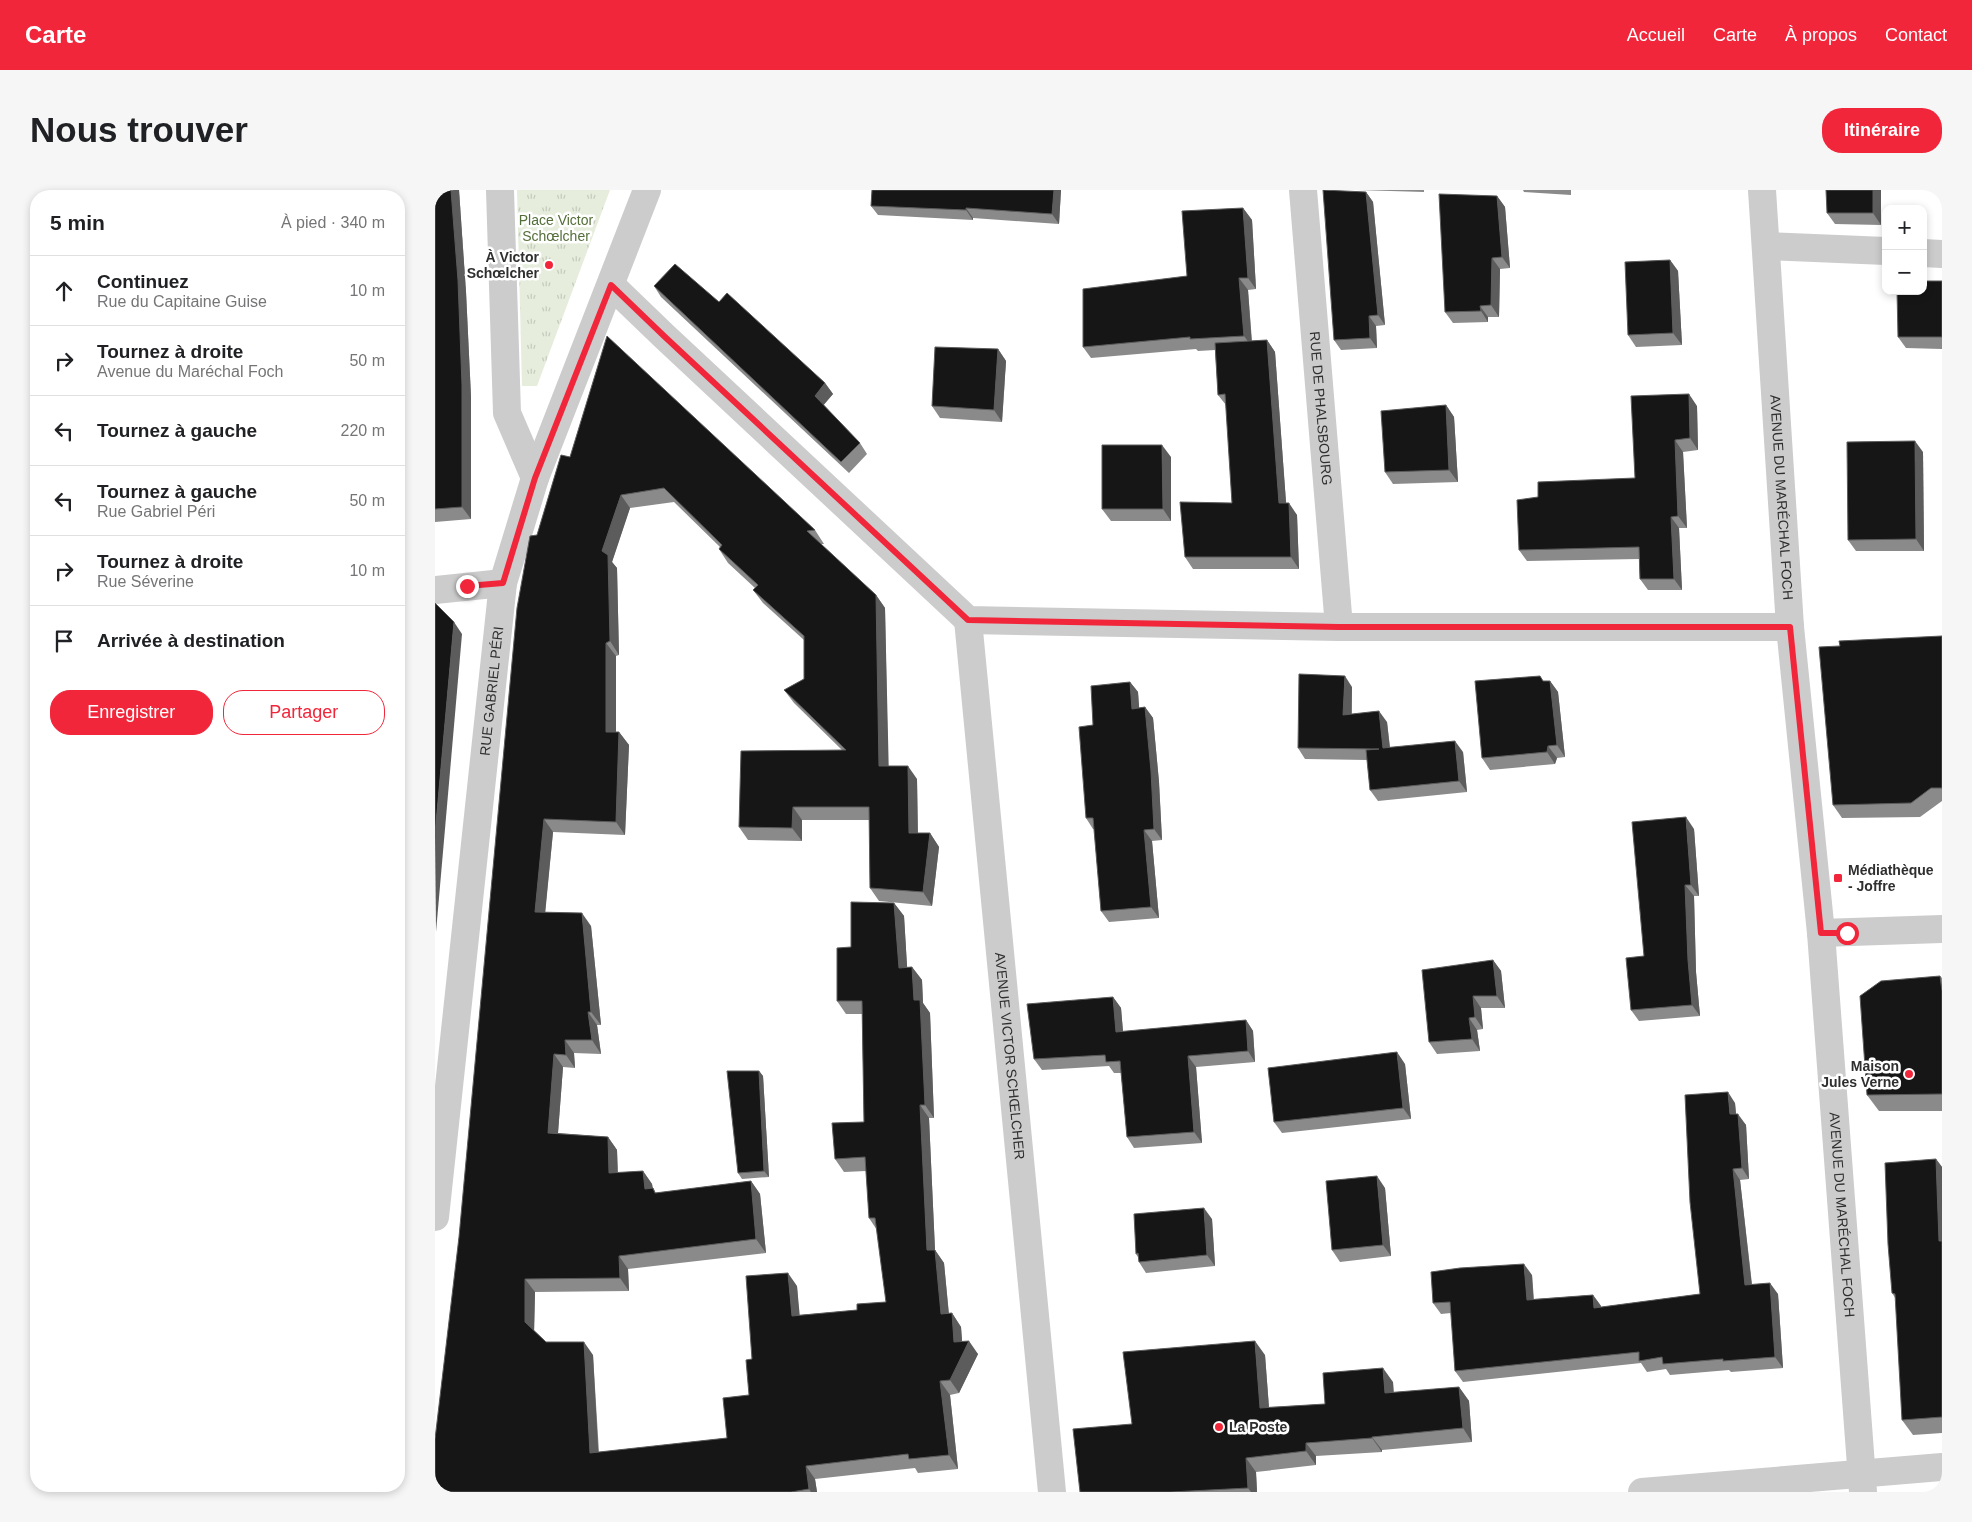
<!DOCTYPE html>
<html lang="fr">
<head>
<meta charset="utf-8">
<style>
	body { margin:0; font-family:Helvetica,sans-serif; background:#f6f6f6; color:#202124 }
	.controls { position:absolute; right:15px; top:15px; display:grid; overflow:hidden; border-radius:10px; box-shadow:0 2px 8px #0003 }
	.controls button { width:45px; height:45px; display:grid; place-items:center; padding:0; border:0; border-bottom:1px solid #e0e0e0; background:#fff; color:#202124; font:25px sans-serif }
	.stop { position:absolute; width:15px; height:15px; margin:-11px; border:4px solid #f1263b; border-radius:50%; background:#fff }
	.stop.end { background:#f1263b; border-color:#fff; box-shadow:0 1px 5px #0008 }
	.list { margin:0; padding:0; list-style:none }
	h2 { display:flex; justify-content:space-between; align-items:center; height:65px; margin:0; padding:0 20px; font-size:21px }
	h2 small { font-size:16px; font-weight:400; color:#757577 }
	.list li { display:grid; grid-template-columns:32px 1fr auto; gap:15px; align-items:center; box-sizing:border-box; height:70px; padding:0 20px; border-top:1px solid #e0e0e0 }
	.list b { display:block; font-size:19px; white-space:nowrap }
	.list p { margin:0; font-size:16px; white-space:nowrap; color:#757577 }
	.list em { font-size:16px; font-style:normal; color:#757577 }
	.actions { display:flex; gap:10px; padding:15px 20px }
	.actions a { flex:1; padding:11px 0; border:1px solid #f1263b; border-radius:20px; text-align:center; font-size:18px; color:#f1263b }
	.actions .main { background:#f1263b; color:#fff }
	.icon { flex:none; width:28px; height:28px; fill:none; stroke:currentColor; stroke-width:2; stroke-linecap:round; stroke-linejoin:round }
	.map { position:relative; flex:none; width:1507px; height:1302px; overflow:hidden; border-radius:20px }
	header { display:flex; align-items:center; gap:30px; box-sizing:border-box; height:70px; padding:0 25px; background:#f1263b; color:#fff }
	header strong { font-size:24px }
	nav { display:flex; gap:28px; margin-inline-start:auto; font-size:18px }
	.intro { display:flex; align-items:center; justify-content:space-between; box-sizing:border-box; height:120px; padding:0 30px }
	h1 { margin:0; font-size:35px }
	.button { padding:12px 22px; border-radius:20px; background:#f1263b; color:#fff; font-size:18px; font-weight:700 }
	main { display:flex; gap:30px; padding:0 30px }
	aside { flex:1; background:#fff; border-radius:20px; box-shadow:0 2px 8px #0003 }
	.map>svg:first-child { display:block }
</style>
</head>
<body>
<header>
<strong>Carte</strong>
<nav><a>Accueil</a><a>Carte</a><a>À propos</a><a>Contact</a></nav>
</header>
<div class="intro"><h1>Nous trouver</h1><a class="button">Itinéraire</a></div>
<main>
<aside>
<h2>5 min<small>À pied · 340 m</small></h2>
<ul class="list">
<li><svg class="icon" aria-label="ahead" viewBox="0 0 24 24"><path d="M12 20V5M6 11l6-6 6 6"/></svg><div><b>Continuez</b><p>Rue du Capitaine Guise</p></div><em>10 m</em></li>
<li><svg class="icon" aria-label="right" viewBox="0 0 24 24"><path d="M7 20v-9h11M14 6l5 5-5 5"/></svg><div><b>Tournez à droite</b><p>Avenue du Maréchal Foch</p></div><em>50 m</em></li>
<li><svg class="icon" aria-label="left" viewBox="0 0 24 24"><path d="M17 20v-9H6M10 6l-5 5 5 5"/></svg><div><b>Tournez à gauche</b></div><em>220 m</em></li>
<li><svg class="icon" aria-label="left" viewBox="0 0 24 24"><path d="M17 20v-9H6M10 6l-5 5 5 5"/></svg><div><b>Tournez à gauche</b><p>Rue Gabriel Péri</p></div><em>50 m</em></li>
<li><svg class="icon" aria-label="right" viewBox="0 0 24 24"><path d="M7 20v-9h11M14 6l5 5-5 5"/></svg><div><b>Tournez à droite</b><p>Rue Séverine</p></div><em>10 m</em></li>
<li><svg class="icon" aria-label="arrive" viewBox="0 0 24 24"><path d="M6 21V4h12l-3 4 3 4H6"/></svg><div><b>Arrivée à destination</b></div></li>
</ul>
<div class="actions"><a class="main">Enregistrer</a><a>Partager</a></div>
</aside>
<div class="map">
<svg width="1507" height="1302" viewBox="0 0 1507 1302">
	<defs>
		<pattern id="park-tufts" width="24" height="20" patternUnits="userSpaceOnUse" patternTransform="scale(1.25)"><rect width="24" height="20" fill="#e6eddc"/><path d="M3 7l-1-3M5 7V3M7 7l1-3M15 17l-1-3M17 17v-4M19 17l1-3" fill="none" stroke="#c6ccbd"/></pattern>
	</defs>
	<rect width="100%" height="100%" fill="#fff"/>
	<polygon fill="url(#park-tufts)" points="82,0 175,0 102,196 87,196"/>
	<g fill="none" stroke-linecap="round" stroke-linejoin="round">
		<g stroke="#ccc" stroke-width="28">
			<polyline points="65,0 72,223 100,288"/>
			<path id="s1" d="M868,0L904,437"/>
			<path id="s2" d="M1327,0L1355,437L1386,743L1428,1302"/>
			<polyline points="1332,56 1451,61"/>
			<polyline points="1488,63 1507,64"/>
			<polyline points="176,95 229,146 533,430 904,437 1355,437"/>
			<polyline points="0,400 68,393"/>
			<path id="s3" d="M533,430L617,1302"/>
			<polyline points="1386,743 1507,739"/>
			<path id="s4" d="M0,1027L68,393L100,288L212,0"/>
			<polyline points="1207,1302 1507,1277"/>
		</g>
	</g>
	<g fill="#8a8a8a">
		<polygon points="0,0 24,0 31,102 36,207 36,329 0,332"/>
		<polygon points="437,0 626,0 624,34 538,28 538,30 443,25 436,16"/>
		<polygon points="922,0 989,0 989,2"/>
		<polygon points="1088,0 1136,0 1136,5 1089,2"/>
		<polygon points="1446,0 1446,35 1400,34 1392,23"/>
		<polygon points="931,2 938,12 950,135 941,136 942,158 906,160 899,150"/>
		<polygon points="1062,6 1070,17 1075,78 1065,79 1064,127 1053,127 1053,132 1018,133 1010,122"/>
		<polygon points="808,18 817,30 821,99 813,100 817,151 832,150 840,162 851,313 862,325 864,379 758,379 750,367 797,313 791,215 783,205 780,160 763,161 761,159 656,168 648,157 752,86"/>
		<polygon points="1235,70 1243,81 1247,155 1201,157 1193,145"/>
		<polygon points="1507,91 1507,159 1471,158 1463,147"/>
		<polygon points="219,96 284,112 390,193 398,204 388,215 425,253 432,264 414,283 226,107"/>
		<polygon points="563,159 571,171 567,232 505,228 497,216"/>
		<polygon points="1011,215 1019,227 1023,292 958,294 950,282"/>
		<polygon points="1262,216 1263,260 1248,262 1252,338 1244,338 1247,400 1213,400 1205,389 1204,369 1092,371 1084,360 1103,307 1200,288"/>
		<polygon points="1488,262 1489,361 1421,361 1413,350"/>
		<polygon points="126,265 380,340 389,354 386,354 441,405 450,418 453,576 482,589 483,643 495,643 504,657 497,716 444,711 435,698 434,630 367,630 367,651 313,650 304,637 407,560 359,513 349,500 369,489 369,450 328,413 318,400 320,398 293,373 284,359 285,357 239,312 195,318 177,372 182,378 184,465 181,466 181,542 184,542 194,555 190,645 118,642 110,722 156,736 166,835 162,835 166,864 139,863 140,878 128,877 123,943 173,947 182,960 183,983 208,981 217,994 218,998 221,1003 316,991 325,1004 331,1063 193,1079 194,1101 100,1102 99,1141 111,1152 158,1165 164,1262 292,1248 314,1205 317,1169 362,1096 364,1125 422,1120 451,1112 442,1040 434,1028 431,981 409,982 400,969 429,932 427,824 411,824 402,811 416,757 459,713 469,726 472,777 477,777 487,790 488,813 495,823 499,928 494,928 500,1060 509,1073 514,1124 517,1123 526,1137 527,1152 543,1164 524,1203 515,1205 523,1279 483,1283 480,1278 380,1289 382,1302 0,1302 24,1047 102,345"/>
		<polygon points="736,267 736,331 676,331 667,319"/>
		<polygon points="1507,446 1507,611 1485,627 1407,628 1398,615 1405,456"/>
		<polygon points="1109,491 1115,491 1123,502 1130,567 1122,568 1120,574 1055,580 1047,568"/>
		<polygon points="695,492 703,502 704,518 710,517 718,528 724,592 727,650 717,651 724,728 674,732 666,721 659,639 658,639 651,628 658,535"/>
		<polygon points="917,497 917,524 952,532 955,557 1028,562 1032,602 943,611 935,600 932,570 870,569 863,558"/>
		<polygon points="1259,639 1264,706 1259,706 1261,782 1265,826 1204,831 1196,820 1209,766"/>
		<polygon points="1058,770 1066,781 1070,818 1046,818 1048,839 1042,840 1045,861 1002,864 994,852"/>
		<polygon points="1505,786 1507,788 1507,921 1444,921 1432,905"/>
		<polygon points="678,807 686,818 688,842 811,830 818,841 820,872 761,877 767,953 699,958 692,947 686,883 679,883 674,876 607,880 599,869"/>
		<polygon points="970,874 976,929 847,943 839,932"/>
		<polygon points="324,881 328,886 334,987 307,989 303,983"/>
		<polygon points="1300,913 1301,924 1311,935 1314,989 1305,990 1317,1094 1343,1104 1348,1178 1296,1182 1294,1180 1235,1185 1231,1179 1212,1182 1206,1173 1028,1192 1020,1181 1016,1123 1006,1124 998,1113 1097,1085 1099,1109 1158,1105 1166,1116 1166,1117 1265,1104"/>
		<polygon points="1501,969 1507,977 1507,1243 1478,1245 1467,1230 1461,1109 1457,1103"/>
		<polygon points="950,998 956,1066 905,1072 897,1060"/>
		<polygon points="777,1029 780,1076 711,1083 704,1072 703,1067 701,1064"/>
		<polygon points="830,1165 834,1217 890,1214 958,1192 959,1203 1024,1197 1034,1211 1037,1252 947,1260 947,1262 881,1266 881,1275 821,1282 822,1302 645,1302 697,1234"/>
	</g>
	<g fill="#5c5c5c">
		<polygon points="16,0 24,0 31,102 36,207 36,329 27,317"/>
		<polygon points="619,0 626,0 624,34 617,24"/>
		<polygon points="1438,0 1446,0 1446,35 1438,23"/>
		<polygon points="931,2 938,12 950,135 943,125"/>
		<polygon points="1062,6 1070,17 1075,78 1067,67"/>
		<polygon points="531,18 538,28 538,30 531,20"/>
		<polygon points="808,18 817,30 821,99 813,88"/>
		<polygon points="1057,68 1065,79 1064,127 1056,115"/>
		<polygon points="1235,70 1243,81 1247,155 1238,143"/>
		<polygon points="804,88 813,100 817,157 809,146"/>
		<polygon points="1045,116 1053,127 1053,132 1046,121"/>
		<polygon points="934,126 941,136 942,158 935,148"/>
		<polygon points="832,150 840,162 852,325 844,313"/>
		<polygon points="563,159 571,171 567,232 559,220"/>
		<polygon points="390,193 398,204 387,217 380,206"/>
		<polygon points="1254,204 1262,216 1263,260 1255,248"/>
		<polygon points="1011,215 1019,227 1023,292 1014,280"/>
		<polygon points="1240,250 1248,262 1252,338 1243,326"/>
		<polygon points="1480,251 1488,262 1489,361 1481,349"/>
		<polygon points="727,255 736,267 736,331 728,319"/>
		<polygon points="186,305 195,318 177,372 182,378 184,465 175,451 167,361"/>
		<polygon points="854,313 862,325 864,379 856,367"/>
		<polygon points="1236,327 1244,338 1247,400 1239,389"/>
		<polygon points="441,405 450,418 454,589 444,576"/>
		<polygon points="19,432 27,444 1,742 0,645"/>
		<polygon points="171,453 181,466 181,555 171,542"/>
		<polygon points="910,486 917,497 916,536 908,525"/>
		<polygon points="1115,491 1123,502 1130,567 1122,555"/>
		<polygon points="695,492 703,502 705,530 697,519"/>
		<polygon points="710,517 718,528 724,592 727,650 719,639"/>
		<polygon points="944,521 952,532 956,569 948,558"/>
		<polygon points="184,542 194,555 190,645 181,632"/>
		<polygon points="1020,551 1028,562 1032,602 1024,591"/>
		<polygon points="1113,556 1122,568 1120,574 1112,562"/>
		<polygon points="473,576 482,589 483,656 474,643"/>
		<polygon points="358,617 367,630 367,651 357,638"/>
		<polygon points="1251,627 1259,639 1264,706 1256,695"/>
		<polygon points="109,629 118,642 109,735 100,722"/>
		<polygon points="709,640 717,651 724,728 716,717"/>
		<polygon points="495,643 504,657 497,716 488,702"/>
		<polygon points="1250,695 1259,706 1261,782 1265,826 1257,815 1253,770"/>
		<polygon points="459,713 469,726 473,791 464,778"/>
		<polygon points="147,723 156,736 166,835 156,822"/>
		<polygon points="1058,770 1066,781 1070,818 1062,806"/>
		<polygon points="477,777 487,790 488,813 495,823 499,928 490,915 479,810"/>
		<polygon points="1038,806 1046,818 1048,839 1040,827"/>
		<polygon points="678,807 686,818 689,853 681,842"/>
		<polygon points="153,822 162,835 166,864 157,850"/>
		<polygon points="1034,828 1042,840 1045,861 1037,849"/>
		<polygon points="811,830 818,841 820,872 813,861"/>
		<polygon points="130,850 139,863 140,878 131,865"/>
		<polygon points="962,862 970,874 976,929 968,918"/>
		<polygon points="119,864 128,877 122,956 113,943"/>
		<polygon points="753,866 761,877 767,953 759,942"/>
		<polygon points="324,881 328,886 334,987 329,981"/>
		<polygon points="1293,902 1300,913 1302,935 1295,924"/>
		<polygon points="485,915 494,928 500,1060 509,1073 515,1137 506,1124 492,1060"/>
		<polygon points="1303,924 1311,935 1314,989 1307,978"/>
		<polygon points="173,947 182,960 183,996 174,983"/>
		<polygon points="1501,969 1507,977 1507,1056 1504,1051"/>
		<polygon points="1298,979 1305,990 1318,1106 1310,1095"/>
		<polygon points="208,981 217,994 219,1012 210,999"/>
		<polygon points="942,986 950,998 956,1066 948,1055"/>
		<polygon points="316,991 325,1004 331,1063 321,1049"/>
		<polygon points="769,1018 777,1029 780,1076 772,1065"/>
		<polygon points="184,1066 193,1079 194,1101 185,1088"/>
		<polygon points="1089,1074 1097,1085 1099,1121 1092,1110"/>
		<polygon points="353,1083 362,1096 366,1139 357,1126"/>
		<polygon points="90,1089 100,1102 99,1145 90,1132"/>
		<polygon points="1335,1093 1343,1104 1348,1178 1340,1167"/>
		<polygon points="1158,1105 1166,1116 1167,1129 1159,1118"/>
		<polygon points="517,1123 526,1137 528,1163 534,1151 543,1164 524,1203 515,1190 519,1152"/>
		<polygon points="820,1151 830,1165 835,1232 825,1218"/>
		<polygon points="149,1152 158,1165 164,1276 155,1263"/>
		<polygon points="948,1178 958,1192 959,1217 950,1203"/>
		<polygon points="505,1191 515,1205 523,1279 514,1265"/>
		<polygon points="1024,1197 1034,1211 1037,1252 1028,1238"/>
		<polygon points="937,1247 947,1260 947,1262 937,1248"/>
		<polygon points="871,1253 881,1266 881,1275 871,1261"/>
		<polygon points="811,1268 821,1282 822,1302 816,1302 813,1298"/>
		<polygon points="371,1276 380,1289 382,1302 376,1302 374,1299"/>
	</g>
	<g fill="#161616" stroke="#5c5c5c">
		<polygon points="0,0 16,0 23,90 27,195 27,317 0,319"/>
		<polygon points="437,0 619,0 617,24 531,18 531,20 436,16"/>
		<polygon points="888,0 931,2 943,125 934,126 935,148 899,150"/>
		<polygon points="1391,0 1438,0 1438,23 1392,23"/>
		<polygon points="1004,4 1062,6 1067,67 1057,68 1056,115 1045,116 1046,121 1010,122"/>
		<polygon points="808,18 813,88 804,88 809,146 755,149 755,147 648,157 648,99 752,86 747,21"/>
		<polygon points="1235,70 1238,143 1193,145 1190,72"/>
		<polygon points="240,74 284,112 292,103 390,193 380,206 425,253 406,272 219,96"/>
		<polygon points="1488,91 1507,91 1507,147 1463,147 1462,101 1488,101"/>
		<polygon points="172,146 380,340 372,341 441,405 444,576 473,576 474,643 495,643 488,702 435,698 434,617 358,617 357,638 304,637 306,561 411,560 349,500 369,489 369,446 318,400 323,395 284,359 287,355 229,298 186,305 167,361 173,365 175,451 171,453 171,542 184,542 181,632 109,629 100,722 147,723 156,822 153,822 157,850 130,850 131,865 119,864 113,943 173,947 174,983 208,981 210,999 218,998 220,1003 316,991 321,1049 184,1066 185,1088 90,1089 90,1132 111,1152 149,1152 155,1263 292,1248 288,1208 314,1205 311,1170 317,1169 311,1086 353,1083 357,1126 422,1120 422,1114 451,1112 440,1028 434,1028 430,967 400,969 397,933 429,932 427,811 402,811 402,758 416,757 416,712 459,713 464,778 477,777 479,810 485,810 490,915 485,915 492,1060 500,1060 506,1124 517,1123 519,1152 534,1151 515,1190 505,1191 514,1265 474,1269 473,1264 371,1276 374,1299 356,1302 0,1302 0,1249 24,1047 82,418 95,346 102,345 126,265 135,267"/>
		<polygon points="832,150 844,313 854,313 856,367 750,367 745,312 797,313 790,204 783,205 780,153"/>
		<polygon points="500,157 563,159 559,220 497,216"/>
		<polygon points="1254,204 1255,248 1240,250 1243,326 1236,327 1239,389 1205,389 1204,357 1084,360 1082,310 1103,307 1103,292 1200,288 1196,206"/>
		<polygon points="1011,215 1014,280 950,282 946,221"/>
		<polygon points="1480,251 1481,349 1413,350 1412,252"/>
		<polygon points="667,255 727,255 728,319 667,319"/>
		<polygon points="0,413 19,432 0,645"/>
		<polygon points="1507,446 1507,598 1496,598 1476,613 1398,615 1384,457 1405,456 1404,451"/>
		<polygon points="864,484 910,486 908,525 944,521 948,558 1020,551 1024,591 935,600 931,560 944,559 863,558"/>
		<polygon points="1105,486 1108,491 1115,491 1122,555 1113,556 1112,562 1047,568 1040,491"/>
		<polygon points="695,492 697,519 710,517 716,581 719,639 709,640 716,717 666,721 658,628 651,628 644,537 658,535 656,496"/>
		<polygon points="1251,627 1256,695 1250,695 1253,770 1257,815 1196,820 1191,768 1209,766 1197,632"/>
		<polygon points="1058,770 1062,806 1038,806 1040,827 1034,828 1037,849 994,852 987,780"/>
		<polygon points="1505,786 1507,801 1507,904 1432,905 1425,806 1446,791"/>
		<polygon points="678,807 681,842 811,830 813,861 753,866 759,942 692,947 685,871 671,872 670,865 599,869 592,814"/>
		<polygon points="962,862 968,918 839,932 833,878"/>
		<polygon points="292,881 324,881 329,981 303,983"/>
		<polygon points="1293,902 1295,924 1303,924 1307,978 1298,979 1310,1095 1335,1093 1340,1167 1288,1171 1288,1169 1228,1174 1227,1167 1204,1171 1204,1162 1020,1181 1015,1112 998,1113 996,1082 1025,1078 1089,1074 1092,1110 1158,1105 1159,1118 1265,1104 1255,1012 1250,905"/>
		<polygon points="1501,969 1504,1051 1507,1051 1507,1227 1467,1230 1460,1104 1457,1103 1453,1054 1450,973"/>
		<polygon points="942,986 948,1055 897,1060 891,991"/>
		<polygon points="769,1018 772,1065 704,1072 703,1063 701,1064 699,1024"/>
		<polygon points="820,1151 825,1218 890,1214 888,1183 948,1178 950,1203 1024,1197 1028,1238 937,1247 937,1248 871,1253 871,1261 811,1268 813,1298 736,1302 645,1302 638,1239 697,1234 688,1162"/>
	</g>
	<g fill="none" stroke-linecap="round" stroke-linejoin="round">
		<polyline stroke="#f1263b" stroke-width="6" points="32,396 68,393 100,288 176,95 229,146 533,430 904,437 1355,437 1386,743 1412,743"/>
	</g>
	<g fill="#f1263b" stroke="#fff" stroke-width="2">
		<circle cx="114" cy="75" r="5"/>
		<rect x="1398" y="683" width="10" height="10" rx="2.5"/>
		<circle cx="1474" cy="884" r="5"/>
		<circle cx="784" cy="1237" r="5"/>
	</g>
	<g text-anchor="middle" stroke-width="5" stroke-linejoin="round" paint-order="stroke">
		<g font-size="14" fill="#546e39" stroke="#fff">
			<text x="121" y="35">Place Victor<tspan x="121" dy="16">Schœlcher</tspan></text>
		</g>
		<g font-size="14" font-weight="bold" fill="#2f2f2f" stroke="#fff" text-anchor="end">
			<text x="104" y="72">À Victor<tspan x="104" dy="16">Schœlcher</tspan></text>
			<text x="1413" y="685" text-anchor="start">Médiathèque<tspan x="1413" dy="16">- Joffre</tspan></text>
			<text x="1464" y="881">Maison<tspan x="1464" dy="16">Jules Verne</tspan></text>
			<text x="794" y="1242" text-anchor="start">La Poste</text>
		</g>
		<g font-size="14" fill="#2f2f2f" stroke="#fff">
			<text dy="5" stroke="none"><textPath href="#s1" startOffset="219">RUE DE PHALSBOURG</textPath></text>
			<text dy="5" stroke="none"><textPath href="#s2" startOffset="308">AVENUE DU MARÉCHAL FOCH</textPath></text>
			<text dy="5" stroke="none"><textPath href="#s4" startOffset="529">RUE GABRIEL PÉRI</textPath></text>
			<text dy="5" stroke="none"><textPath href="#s3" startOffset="438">AVENUE VICTOR SCHŒLCHER</textPath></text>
			<text dy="5" stroke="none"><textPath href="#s2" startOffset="1028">AVENUE DU MARÉCHAL FOCH</textPath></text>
		</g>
	</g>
</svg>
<div class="controls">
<button>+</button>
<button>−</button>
</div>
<div class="stop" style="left:1412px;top:743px"></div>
<div class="stop end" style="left:32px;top:396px"></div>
</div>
</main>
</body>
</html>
